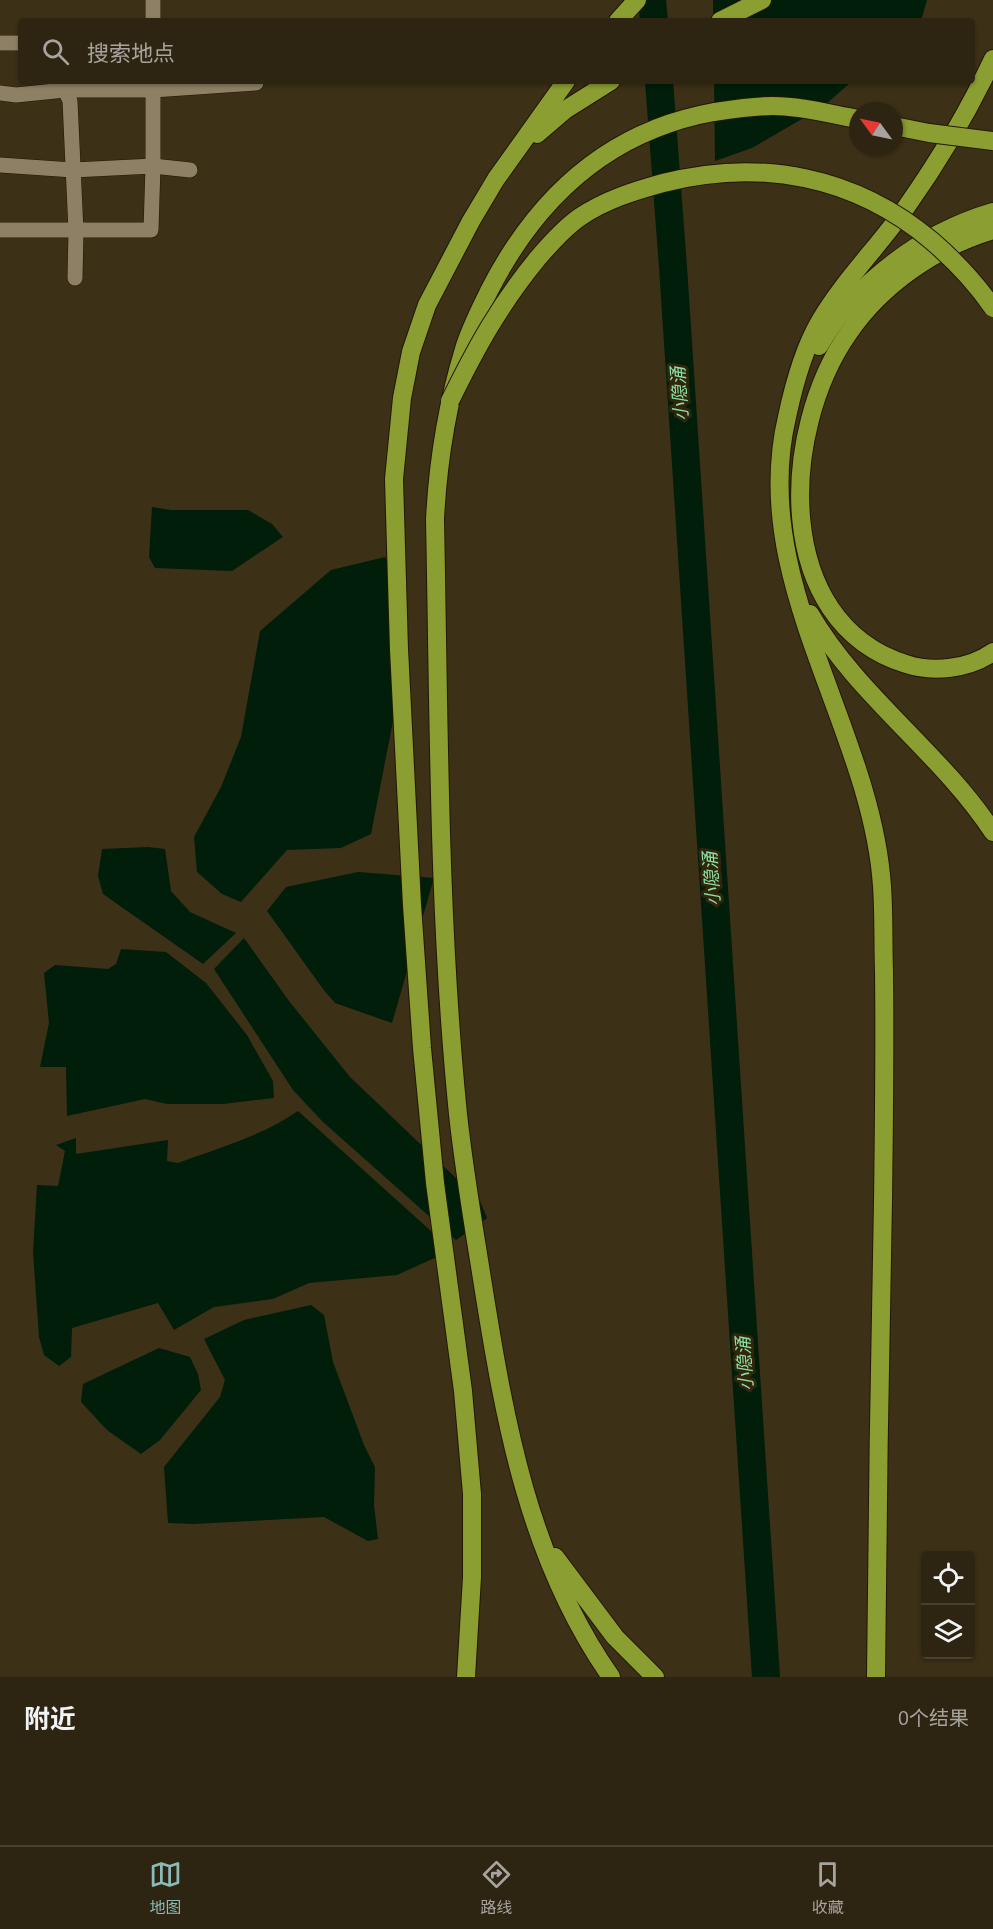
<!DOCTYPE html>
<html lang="zh">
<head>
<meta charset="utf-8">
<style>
	body { margin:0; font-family:"PT Sans","Noto Sans SC",sans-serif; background:#39301f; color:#f1f3f6 }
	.controls { position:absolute; right:18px; bottom:18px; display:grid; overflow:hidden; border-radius:6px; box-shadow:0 2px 4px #0004 }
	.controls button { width:54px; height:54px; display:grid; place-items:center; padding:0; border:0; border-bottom:2px solid #484131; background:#2d2411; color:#f1f3f6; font:30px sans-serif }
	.compass { position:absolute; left:849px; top:102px; width:54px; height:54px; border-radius:50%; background:#2d2411; box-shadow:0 2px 4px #0004; rotate:303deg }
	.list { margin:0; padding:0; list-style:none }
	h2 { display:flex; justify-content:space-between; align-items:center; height:78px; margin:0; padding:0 24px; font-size:26px }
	h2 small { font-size:20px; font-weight:400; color:#a7a49f }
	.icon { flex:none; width:33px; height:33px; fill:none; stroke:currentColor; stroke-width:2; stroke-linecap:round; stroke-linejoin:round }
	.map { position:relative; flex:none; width:993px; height:1677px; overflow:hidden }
	.search { position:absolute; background:#2d2411; box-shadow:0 2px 4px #0004; left:18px; right:18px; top:18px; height:66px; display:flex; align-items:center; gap:15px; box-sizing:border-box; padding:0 21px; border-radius:6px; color:#a7a49f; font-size:22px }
	.sheet { height:168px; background:#2d2411 }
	nav { display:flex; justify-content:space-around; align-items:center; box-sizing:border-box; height:84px; border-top:2px solid #484131; background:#2d2411; font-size:16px; color:#a7a49f }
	nav a { display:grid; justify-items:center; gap:3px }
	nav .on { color:#8bbbb9 }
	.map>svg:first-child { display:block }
</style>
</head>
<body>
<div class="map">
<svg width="993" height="1677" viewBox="0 0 993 1677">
	<rect width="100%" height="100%" fill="#3c3017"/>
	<g fill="#001e0a">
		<polygon points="713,0 927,0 921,21 713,21"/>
		<polygon points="714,81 852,81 824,106 752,148 715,161"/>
		<polygon points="152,507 171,510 248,510 272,524 283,537 232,571 155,568 149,557"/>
		<polygon points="385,557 400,579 399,690 371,834 341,848 287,850 241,902 222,894 197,872 194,837 221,787 241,737 260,631 331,570"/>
		<polygon points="148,847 165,849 171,891 190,912 236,933 203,964 103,894 98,876 102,849"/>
		<polygon points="358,872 434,878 392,1023 335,1003 323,989 267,911 286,887"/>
		<polygon points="244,938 289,1001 350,1077 480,1201 487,1218 456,1240 323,1122 293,1090 214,969"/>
		<polygon points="121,949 166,952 206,983 247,1035 273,1081 274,1098 223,1104 167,1104 145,1099 67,1116 66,1067 40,1067 49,1023 44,973 55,965 108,969 116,964"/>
		<path d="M298,1111L452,1250L397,1275L309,1283L273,1299L214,1307L174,1330L158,1303L72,1328L71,1357L59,1366L44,1355L39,1337L33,1252L37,1185L58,1186L65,1151L56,1145L76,1138V1154L168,1140L167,1161L178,1163C218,1148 262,1136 298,1111Z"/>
		<polygon points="311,1305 324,1315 333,1362 364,1445 375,1467 374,1505 378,1539 368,1541 324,1517 193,1524 168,1523 164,1467 220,1397 225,1380 204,1339 244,1320"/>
		<polygon points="159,1348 190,1357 198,1374 201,1390 160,1440 141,1454 107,1430 81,1402 83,1384"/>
	</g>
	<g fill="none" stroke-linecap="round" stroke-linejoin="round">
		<g stroke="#001e0a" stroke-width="28">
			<polyline points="652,0 654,21"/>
			<polyline points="659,81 673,267 766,1677"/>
		</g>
		<g stroke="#221801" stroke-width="16">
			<g id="minor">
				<polyline points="153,0 153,21"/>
				<polyline points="0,43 21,43"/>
				<polyline points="65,81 65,90 70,101 76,231 75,278"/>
				<polyline points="0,93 16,95 65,90 153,90 256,83"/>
				<polyline points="0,165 73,170 153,166 190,170"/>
				<polyline points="0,230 151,230 153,166 153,81"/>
			</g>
		</g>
		<g stroke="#221801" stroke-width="20">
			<g id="highway">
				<polyline points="618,21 637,0"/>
				<polyline points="720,21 762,0"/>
				<polyline points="537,134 565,110 611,81"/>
				<path d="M993,230C936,247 881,285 848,334C781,430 771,622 906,664C933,673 969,669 993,652"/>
				<path d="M819,346C856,282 922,233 993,212"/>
				<path d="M810,614C858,696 940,752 993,832"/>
				<polyline points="555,1557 615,1637 655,1677"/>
				<polyline points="466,1677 472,1577 472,1494 463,1391 435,1183 422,1048 412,905 399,649 394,479 402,398 411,352 427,305 471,221 496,179 566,81"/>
				<path d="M611,1677C529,1560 505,1423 483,1285C474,1228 464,1171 458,1114C438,916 439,717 435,519C438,461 447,405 464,349C470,329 480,310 489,291C537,197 608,131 714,112C734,109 753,106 773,106C801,106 830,114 858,119"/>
				<path d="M876,1677C877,1518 880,1360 883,1201C884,1124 885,1048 884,971C883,943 884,914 882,886C871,726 748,582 787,417C794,384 803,350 820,321C844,280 880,245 907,206C940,159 969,110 993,59"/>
			</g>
		</g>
		<use href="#minor" stroke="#8d8065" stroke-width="15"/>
		<use href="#highway" stroke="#8b9e32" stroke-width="18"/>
		<g stroke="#221801" stroke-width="20" stroke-linecap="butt">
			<g id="highway-bridge">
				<polyline points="894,126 929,133 993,141"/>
				<path d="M450,401C476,348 500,304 538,258C550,244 564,228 580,217C605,200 634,191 663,183C761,158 855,176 932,241C955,261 976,283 993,308"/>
			</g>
		</g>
		<use href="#highway-bridge" stroke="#8b9e32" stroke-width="18"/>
	</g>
	<g text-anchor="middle" stroke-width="6" stroke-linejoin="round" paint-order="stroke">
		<g font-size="18" font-style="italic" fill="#8ae1a4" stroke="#31260d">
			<text transform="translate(680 394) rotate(-94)" y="6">小隐涌</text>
			<text transform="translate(712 879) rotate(-94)" y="6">小隐涌</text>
			<text transform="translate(745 1364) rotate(-94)" y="6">小隐涌</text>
		</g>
	</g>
</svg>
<div class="controls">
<button><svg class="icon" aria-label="locate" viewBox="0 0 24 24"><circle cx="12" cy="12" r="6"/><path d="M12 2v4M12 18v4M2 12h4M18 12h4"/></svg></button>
<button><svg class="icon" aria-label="layers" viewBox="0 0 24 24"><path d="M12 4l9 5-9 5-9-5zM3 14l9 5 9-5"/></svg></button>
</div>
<svg class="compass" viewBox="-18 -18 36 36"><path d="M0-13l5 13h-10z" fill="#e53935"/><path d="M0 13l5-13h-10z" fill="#a7a49f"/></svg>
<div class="search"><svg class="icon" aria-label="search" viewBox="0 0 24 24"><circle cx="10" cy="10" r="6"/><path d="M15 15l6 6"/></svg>搜索地点</div>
</div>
<section class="sheet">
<h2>附近<small>0个结果</small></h2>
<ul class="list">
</ul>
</section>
<nav>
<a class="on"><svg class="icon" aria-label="map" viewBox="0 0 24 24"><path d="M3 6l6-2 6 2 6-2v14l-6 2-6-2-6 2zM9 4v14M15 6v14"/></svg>地图</a>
<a><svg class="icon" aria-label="directions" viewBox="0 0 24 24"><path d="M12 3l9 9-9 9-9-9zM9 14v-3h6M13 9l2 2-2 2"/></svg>路线</a>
<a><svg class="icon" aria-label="saved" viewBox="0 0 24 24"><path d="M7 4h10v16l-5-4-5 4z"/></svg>收藏</a>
</nav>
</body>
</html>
